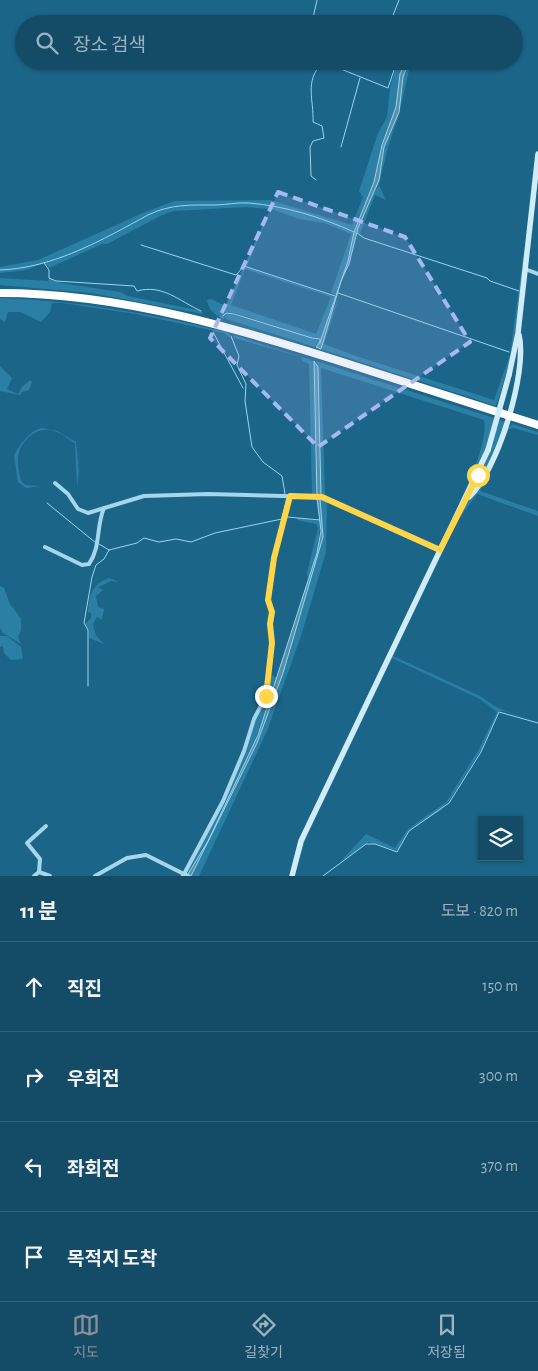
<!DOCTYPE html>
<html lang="ko">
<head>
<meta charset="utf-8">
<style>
	body { margin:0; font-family:"Alegreya Sans","Noto Sans KR",sans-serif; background:#215670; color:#f1f3f6 }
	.controls { position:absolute; right:15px; bottom:15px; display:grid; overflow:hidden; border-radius:0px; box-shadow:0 1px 4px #0004 }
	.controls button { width:45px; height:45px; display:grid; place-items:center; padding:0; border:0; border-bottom:1px solid #33637b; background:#144c67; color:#f1f3f6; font:25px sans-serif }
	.stop { position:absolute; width:15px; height:15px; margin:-11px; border:4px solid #ffd54a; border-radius:50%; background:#fff }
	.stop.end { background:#ffd54a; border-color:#fff; box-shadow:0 1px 5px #0008 }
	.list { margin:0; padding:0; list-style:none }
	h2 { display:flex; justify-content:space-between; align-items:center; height:65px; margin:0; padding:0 20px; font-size:21px }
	h2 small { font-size:16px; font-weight:400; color:#9db4c0 }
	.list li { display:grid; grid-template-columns:32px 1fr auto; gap:15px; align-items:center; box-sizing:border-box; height:90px; padding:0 20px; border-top:1px solid #33637b }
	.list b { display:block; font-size:19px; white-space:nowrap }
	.list em { font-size:16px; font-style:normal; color:#9db4c0 }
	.icon { flex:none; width:28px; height:28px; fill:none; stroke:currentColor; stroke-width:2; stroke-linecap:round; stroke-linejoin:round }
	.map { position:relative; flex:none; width:538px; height:876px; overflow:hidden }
	.search { position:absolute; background:#144c67; box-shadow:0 1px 4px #0004; left:15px; right:15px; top:15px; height:55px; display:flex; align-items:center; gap:12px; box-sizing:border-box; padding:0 18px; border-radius:28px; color:#9db4c0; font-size:19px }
	.sheet { height:425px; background:#144c67 }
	nav { display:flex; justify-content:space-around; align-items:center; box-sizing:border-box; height:70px; border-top:1px solid #33637b; background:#144c67; font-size:14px; color:#9db4c0 }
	nav a { display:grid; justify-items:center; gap:2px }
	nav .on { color:#8c9099 }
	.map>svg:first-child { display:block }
</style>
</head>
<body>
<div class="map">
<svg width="538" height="876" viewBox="0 0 538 876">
	<rect width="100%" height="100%" fill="#1b6589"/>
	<g fill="#2b7fa5" fill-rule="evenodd">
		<polygon points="397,61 406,61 400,74 396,107 382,145 374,182 354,231 346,228 354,232 348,261 336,295 331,293 351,234 324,223 299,219 271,209 247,266 245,266 271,209 246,207 174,211 162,215 107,244 102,244 49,268 44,263 26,270 0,273 0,267 38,260 143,213 174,201 270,200 352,225 363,197 359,191 378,133 387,117 390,88"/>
		<polygon points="409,61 411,61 399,115 388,147 379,185 386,200 375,195 360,234 357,232 358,228 379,180 384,147 399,112 403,77"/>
		<path d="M524,251L526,252C519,308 515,352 496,406L321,349L327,325L340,294L324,344L356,356L494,400L510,355Z"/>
		<path d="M245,267L335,297L321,340L320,338H312L235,313L225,312L224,319C216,317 208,309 207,300L211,299L226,306ZM245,269L331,297L316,334L231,305Z"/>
		<polygon points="0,278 48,281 49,278 61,283 120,292 128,296 201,311 203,314 91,293 0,285"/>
		<path d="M0,298C77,301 154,313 229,333L230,338L224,333L136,314L62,303H52L50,312L41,322L20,312H8L5,322L0,319Z"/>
		<polygon points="227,313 319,340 319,343 315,347 226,319 224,315"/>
		<polygon points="234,335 314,361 317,496 312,495 309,364 302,361 301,357 234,338"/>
		<path d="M316,361L506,422L488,468L470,492L490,452L440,548H438C451,520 490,448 484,420L321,368L325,494L331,499L321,496L319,389Z"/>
		<polygon points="0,366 12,378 7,389 18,394 22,387 30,380 32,382 29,390 22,392 20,395 0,391"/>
		<polygon points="513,424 538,432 538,435 513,428 509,429 480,491 538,511 538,516 477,494 458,520 393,656 480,696 496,707 538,723 505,711 499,711 480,752 449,801 441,810 409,830 397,851 369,842 340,862 366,834 395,848 408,829 446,802 478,751 497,712 480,699 392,658 306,838 294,876 301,845 460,512 484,480 508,428"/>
		<path d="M42,428L57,431L76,442L79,472L77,487L75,443C68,439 61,433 54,431C38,425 20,440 18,457C17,465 19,473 21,481L25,485L40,486L26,488L18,482L14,455C20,445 30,430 42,428Z"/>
		<polygon points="320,498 327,500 326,552 301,636 267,731 199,876 191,876 257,743 283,673 323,537"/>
		<path d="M298,518L320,521C321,540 308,598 297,613L308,578L307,573L318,528L316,524L297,520Z"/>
		<path d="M109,578L120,582L111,581L98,587L103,590L96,596L98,607L104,609L102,620L97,617L93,624L96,636L104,644L89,638V630L85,624L91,618V613L88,612C89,596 92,584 109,578Z"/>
		<polygon points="0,586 4,588 10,604 21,619 21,630 18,637 21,644 3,633 0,628"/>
		<polygon points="0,636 7,636 21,647 23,659 11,660 4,653 3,646 0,647"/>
		<polygon points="270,674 277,678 249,757 198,862 192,866 188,874 186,874 224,802 254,721 263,706"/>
	</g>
	<g fill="#5a8fa8" stroke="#98d5ee">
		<polygon points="406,61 409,61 403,77 399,112 384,147 379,180 358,228 349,264 341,281 321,349 316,347 320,342 348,261 354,232 374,182 382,145 396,107 400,74"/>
		<polygon points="314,361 318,367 321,496 317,496"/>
		<polygon points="317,498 320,498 323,537 283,673 257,743 191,876 188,874 208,841 258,735 317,553 321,531"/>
	</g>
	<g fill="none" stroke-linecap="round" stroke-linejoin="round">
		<g stroke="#98d5ee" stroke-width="1">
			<polyline points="392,18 399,0"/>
			<polyline points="391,22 395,24"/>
			<polyline points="314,24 313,18 317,0"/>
			<polyline points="321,61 388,88 397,61"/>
			<polyline points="341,147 360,78"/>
			<path d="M316,180L311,176L310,147L313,141L324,138L322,126L313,122C314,99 304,82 322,63"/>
			<polyline points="357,233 364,238 487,278 490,281 519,291"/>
			<polyline points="141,245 236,275 244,266 335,296"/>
			<path d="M44,263L49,270V278L56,281L134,286L137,291C163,284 179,301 201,311"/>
			<path d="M0,270C54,268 102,240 148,215C170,204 191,205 214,205C226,205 237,202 249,203C285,206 321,217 354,232"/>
			<polyline points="338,293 509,352"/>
			<polyline points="223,316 226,313 234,314 312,338 320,339 320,343"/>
			<polyline points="213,332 243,388"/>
			<polyline points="231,336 239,356 237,365 246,384 245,401 252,447 263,462 282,476 285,494"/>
			<polyline points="47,503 96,543"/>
			<polyline points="287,517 320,520"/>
			<polyline points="99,544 109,550"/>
			<polyline points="88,686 88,630 84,623 92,577 96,565 104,559 109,550 137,543 144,538 159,542 176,539 191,542 215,533 282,519"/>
			<polyline points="323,876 366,844 375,844 397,852 409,831 449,803 481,752 499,712 538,723"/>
		</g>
		<g stroke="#a5d6ec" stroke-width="4">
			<polyline points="525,269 538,274"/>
			<polyline points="55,483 68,494 78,509 88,513 144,496 208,494 322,497 440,551"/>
			<path d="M45,547L82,565L89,564C101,547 96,526 104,508"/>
			<polyline points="39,872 40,859 27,843 46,826"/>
			<polyline points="34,876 39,872 50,876"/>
			<polyline points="95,876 127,858 146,855 188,876"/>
			<polyline points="183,876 223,801 244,751 254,719 266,696 272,643 270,624 272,612 268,600 274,558 289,496"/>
		</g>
		<g stroke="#d1ecf9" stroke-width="5.5">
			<polyline points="509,375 518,333 538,154"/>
			<path d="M469,497C497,472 528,372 519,335"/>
			<polyline points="292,876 301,841 488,450"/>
		</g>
		<path stroke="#fff" stroke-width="8" d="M0,293C123,293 243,330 358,367C418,386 478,406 538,425"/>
		<polyline stroke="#d1ecf9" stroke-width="5.5" points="488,450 509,375"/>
	</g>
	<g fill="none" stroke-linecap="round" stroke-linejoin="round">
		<polyline stroke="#ffd54a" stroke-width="6" points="266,696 272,643 270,624 272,612 268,600 274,558 290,496 322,497 440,550 478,475"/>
	</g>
	<path fill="#a5b8ef" fill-opacity="0.2" stroke="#a5b8ef" stroke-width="4" stroke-dasharray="10 6" stroke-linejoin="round" d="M278,192L405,237L470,342L318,447L210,338Z"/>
</svg>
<div class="controls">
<button><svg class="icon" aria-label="layers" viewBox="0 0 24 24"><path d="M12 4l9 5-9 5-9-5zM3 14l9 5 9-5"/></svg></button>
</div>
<div class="stop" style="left:478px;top:475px"></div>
<div class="stop end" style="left:266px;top:696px"></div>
<div class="search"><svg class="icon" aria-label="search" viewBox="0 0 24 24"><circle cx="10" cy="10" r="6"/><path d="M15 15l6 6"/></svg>장소 검색</div>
</div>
<section class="sheet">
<h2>11 분<small>도보 · 820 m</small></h2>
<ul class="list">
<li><svg class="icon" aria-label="ahead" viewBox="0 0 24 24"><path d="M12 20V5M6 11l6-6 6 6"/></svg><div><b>직진</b></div><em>150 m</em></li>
<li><svg class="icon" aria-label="right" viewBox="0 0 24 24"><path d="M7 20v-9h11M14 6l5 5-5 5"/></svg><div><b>우회전</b></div><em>300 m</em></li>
<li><svg class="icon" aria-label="left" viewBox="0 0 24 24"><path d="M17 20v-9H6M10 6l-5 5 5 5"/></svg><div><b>좌회전</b></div><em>370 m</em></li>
<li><svg class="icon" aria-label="arrive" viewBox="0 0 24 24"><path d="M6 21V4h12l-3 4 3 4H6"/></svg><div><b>목적지 도착</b></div></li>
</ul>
</section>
<nav>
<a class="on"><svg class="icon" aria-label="map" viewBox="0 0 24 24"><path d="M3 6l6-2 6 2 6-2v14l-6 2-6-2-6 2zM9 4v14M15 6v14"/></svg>지도</a>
<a><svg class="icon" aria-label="directions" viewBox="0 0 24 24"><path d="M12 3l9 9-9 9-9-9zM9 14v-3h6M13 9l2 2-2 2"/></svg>길찾기</a>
<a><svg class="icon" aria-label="saved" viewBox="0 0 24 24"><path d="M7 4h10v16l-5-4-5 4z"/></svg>저장됨</a>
</nav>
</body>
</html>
